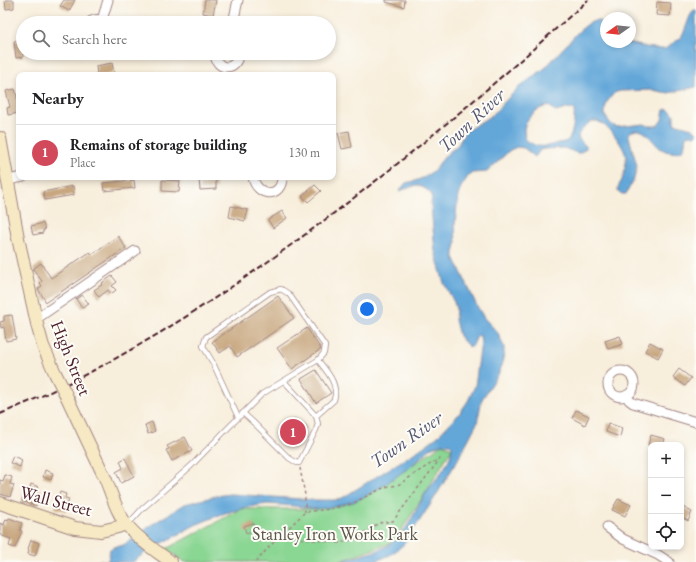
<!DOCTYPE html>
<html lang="en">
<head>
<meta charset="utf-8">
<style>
	body { margin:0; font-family:"EB Garamond",serif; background:#f6f6f6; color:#202124 }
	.controls { position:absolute; right:12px; bottom:12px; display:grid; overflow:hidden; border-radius:8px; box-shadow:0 2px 6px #0003 }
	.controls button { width:36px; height:36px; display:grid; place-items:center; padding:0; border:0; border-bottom:1px solid #e0e0e0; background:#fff; color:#202124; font:20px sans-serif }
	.compass { position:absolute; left:600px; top:12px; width:36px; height:36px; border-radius:50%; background:#fff; box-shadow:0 2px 6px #0003; rotate:255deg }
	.you { position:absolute; left:367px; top:309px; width:14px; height:14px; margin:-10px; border:3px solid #fff; border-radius:50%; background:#1a73e8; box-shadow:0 0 0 6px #1a73e833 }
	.badge { display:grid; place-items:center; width:26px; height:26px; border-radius:50%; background:#d1495b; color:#fff; font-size:13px; font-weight:700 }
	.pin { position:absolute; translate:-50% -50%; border:2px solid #fff; box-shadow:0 1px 4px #0006 }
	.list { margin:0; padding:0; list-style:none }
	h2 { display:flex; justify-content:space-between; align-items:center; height:52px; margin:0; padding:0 16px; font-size:17px }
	h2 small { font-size:13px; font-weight:400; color:#757577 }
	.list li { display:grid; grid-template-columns:26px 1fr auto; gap:12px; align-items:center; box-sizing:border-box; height:56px; padding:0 16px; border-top:1px solid #e0e0e0 }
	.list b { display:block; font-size:15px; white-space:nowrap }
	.list p { margin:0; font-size:13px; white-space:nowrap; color:#757577 }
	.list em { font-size:13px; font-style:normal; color:#757577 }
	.icon { flex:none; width:22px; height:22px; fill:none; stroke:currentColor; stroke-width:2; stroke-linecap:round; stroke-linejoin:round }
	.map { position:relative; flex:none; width:696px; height:562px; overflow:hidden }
	.search { position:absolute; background:#fff; box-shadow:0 2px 6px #0003; left:16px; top:16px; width:320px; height:44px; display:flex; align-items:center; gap:10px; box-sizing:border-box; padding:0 14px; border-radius:22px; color:#757577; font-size:15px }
	.panel { position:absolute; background:#fff; box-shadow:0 2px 6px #0003; left:16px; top:72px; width:320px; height:108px; border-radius:8px }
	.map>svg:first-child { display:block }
</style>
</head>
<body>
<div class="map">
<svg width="696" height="562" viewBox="0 0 696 562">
	<rect width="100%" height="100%" fill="#fdfcf7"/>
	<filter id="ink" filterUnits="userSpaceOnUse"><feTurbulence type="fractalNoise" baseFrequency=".025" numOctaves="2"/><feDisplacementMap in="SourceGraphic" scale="8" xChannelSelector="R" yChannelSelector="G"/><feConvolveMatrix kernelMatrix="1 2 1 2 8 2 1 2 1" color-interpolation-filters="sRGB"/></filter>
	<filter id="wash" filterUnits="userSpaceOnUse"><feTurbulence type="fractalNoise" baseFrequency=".012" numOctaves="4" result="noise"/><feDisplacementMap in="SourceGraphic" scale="16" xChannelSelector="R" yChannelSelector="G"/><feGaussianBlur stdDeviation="0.9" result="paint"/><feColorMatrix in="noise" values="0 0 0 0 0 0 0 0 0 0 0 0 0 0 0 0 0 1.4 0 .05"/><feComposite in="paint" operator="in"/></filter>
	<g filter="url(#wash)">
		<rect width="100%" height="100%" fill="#f8eedc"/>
		<polygon fill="#8ad693" stroke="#6a7a5f" points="442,444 452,448 426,492 394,542 338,562 184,562 166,549 241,509 316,509 353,502 404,471"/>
		<path fill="#64a7d9" stroke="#576382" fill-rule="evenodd" d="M694,10H696V87L668,93L653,90L620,91L614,93L607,102L605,109V116L611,124L616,127L644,124L649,126H656L659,124L662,120L664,110C668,108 671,111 674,114V123L692,128L696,131V136L690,135L686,136L684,149C677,154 667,153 660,148C651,141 644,123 629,133V137L637,166L634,179L626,194H622L618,191C617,187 620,184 622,180C624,173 626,165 626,158C626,148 606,120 594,121C587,122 582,130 578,135L579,139L586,146V148L580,153H577L564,148L544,149L540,150L535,157L524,148L517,147L510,150L487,172L472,173L469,175L461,187L458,196L455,224L456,244L454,253V257L477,306L484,318L498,333L504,347V354L502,363L498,375L482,399L477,423L457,461L432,502L404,544L392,554L374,562H338C354,557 382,552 393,542C407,532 415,511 424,496C432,483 444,472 450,457C451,454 452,450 452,446L450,444H442L432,447L410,467L381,487L364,497L353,502L333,507L316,509L294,506L267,504L248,507L222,514L195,525L143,554L133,562H97C101,558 104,562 108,561L110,549L117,546H121L127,543L148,527L185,504L216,496L230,494L315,500H337L344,497L419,450L437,437L459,414L468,401L475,386L481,343L480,337L479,335L477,336L472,347L468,346L459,336L455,320L456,309L454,302L444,283L439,266L435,251L431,205L432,196L430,192L424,188L417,185L399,191L406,183L415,181L425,177L434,170L447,154L458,145L465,132L492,115L518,88L545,68L579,31L588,24L594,21H600L604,24L606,27V42H625L645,47L660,49H665L680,38L684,32L690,16ZM549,106L556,112L569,108L574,110C575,117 573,136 567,141C565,142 561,143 558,143C545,147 537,149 525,139C525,136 524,132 524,129C526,118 537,107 549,106Z"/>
		<g id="blocks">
			<g fill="#c8a780">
				<polygon points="5,0 14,0 14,8 6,9"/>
				<polygon points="64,0 75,0 69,11 60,6"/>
				<polygon points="205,0 216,0 213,15 203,13"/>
				<polygon points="386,0 405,0 404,7 386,2"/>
				<polygon points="657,2 671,3 670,16 656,15"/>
				<polygon points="23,40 23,57 16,58 14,41"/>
				<polygon points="112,63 114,73 105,75 97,75 96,66"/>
				<polygon points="15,89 19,106 19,113 8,115 7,108 10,107 6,91"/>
				<polygon points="349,131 352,147 342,149 338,133"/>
				<polygon points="216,178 216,189 200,190 199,179"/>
				<polygon points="134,180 135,188 104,191 103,183"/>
				<polygon points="162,180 180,181 179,192 162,191"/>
				<polygon points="315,185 321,191 308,202 302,196"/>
				<polygon points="73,186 74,195 45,200 43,192"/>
				<polygon points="231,206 248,210 245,221 229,217"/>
				<polygon points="282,211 287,218 273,228 268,220"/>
				<polygon points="43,223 45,230 43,230 43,233 33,235 31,226"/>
				<polygon points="118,236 126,248 46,302 38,289 42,286 40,283 42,281 33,269 41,263 51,278 90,252 92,254"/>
				<polygon points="112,276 117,282 112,286 116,290 111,294 108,290 99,297 94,290 103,284 102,283"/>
				<polygon points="82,295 89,304 82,308 76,299"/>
				<polygon points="278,296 294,318 237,357 230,346 220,353 212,342"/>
				<polygon points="12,315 16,339 6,341 4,327 1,328 0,322 4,321 4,316"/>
				<polygon points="307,328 321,349 292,369 277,348"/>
				<polygon points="620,336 623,344 608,349 605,341"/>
				<polygon points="650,342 663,349 658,358 645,351"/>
				<polygon points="679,369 691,378 685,386 673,377"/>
				<polygon points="316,370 331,393 316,403 301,379"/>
				<polygon points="576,410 589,416 585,425 572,418"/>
				<polygon points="295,419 306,427 291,445 281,436"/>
				<polygon points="152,422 155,431 148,434 145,425"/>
				<polygon points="608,423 622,428 620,437 606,432"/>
				<polygon points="651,435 665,439 663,445 648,445"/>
				<polygon points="185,437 192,451 172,461 166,450 169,449 167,446"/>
				<polygon points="13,456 22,460 20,467 10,463"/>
				<polygon points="125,458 134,476 121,483 116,472 123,468 120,461"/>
				<polygon points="45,470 53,473 51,480 43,477"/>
				<polygon points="5,475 12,477 10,484 14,485 10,497 0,494 0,480 3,481"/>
				<polygon points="31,484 39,487 37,493 40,494 36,506 22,501 26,489 29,490"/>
				<polygon points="60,492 66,494 65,498 69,499 66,511 55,508"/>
				<polygon points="618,499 631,505 625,516 612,510"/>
				<polygon points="681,506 692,512 688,521 681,517"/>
				<polygon points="9,518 22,523 20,531 22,531 15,548 9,546 11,539 0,535 0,523 4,525 6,519 8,520"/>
				<polygon points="253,523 255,530 246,533 244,526"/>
				<polygon points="31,540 39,543 35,556 28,554 29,550 28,549"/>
			</g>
		</g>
	</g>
	<g filter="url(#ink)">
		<use href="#blocks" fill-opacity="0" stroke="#a18684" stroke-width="1"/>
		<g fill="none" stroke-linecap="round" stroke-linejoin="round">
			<g stroke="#a18684" stroke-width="6">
				<g id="lane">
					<polyline points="243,413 255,424 289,458 297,463 299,463 316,430 318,424 316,416 284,381"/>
					<path d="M316,416L334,400C339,384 327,372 318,360"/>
					<polyline points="126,524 132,520 142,509 191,466 226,430 262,394 318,360 324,353 325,346 289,294 281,289 270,292 206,337 203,346 213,363 238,417"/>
				</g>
			</g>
			<g stroke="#a18684" stroke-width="11">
				<g id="street">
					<polyline points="102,20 108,0"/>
					<path d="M89,23C95,18 102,19 108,23"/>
					<polyline points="233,23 238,0"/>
					<path d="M215,53C215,72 239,71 238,53"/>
					<path d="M253,177C256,197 282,199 282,177"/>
					<polyline points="8,180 23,177"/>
					<polyline points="36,319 135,251"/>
					<circle cx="621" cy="384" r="13"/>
					<polyline points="627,395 629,400 633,403 696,422"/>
					<polyline points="607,527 623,539 658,555 669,562"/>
				</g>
			</g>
			<g stroke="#a18684" stroke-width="14">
				<g id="secondary">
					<polyline points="0,138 18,238 38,328 43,346 55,373"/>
					<path d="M65,393C78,421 92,450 105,478C112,494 116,512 127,525C139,540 156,551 171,562"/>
					<polyline points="0,503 75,528 101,531 118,527 126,524"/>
				</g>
			</g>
			<g stroke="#a18684" stroke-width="1.5" stroke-dasharray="3 3" stroke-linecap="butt">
				<polyline points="300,468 305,495 305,512"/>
				<polyline points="256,562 268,548 305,512 330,509 353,503 385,487 398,485 427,466 440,459 393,521 379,523 355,539 340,543 280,536"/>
			</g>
			<use href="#lane" stroke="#fff" stroke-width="4.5"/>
			<use href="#street" stroke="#fff" stroke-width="9"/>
			<use href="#secondary" stroke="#f6e9c3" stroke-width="12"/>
			<path stroke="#4a1f2b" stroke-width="2" stroke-dasharray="6 3" stroke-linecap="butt" d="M0,414C118,366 225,295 326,219C418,150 503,77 588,0"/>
			<g stroke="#a18684" stroke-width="14" stroke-linecap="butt">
				<polyline id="secondary-bridge" points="55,373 65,393"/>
			</g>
			<use href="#secondary-bridge" stroke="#f6e9c3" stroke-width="12"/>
		</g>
	</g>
	<g text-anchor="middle" stroke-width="4" stroke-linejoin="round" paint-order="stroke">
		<g font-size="18" fill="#4a1f2b" stroke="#fdfcf7">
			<text transform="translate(71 358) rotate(68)" y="6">High Street</text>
			<text transform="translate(56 501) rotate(15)" y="6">Wall Street</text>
		</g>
		<g font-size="18" fill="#5d564a" stroke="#fdfcf7">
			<text x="335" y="540">Stanley Iron Works Park</text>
		</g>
		<g font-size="19" font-style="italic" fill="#545571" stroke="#fdfcf7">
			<text transform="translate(471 120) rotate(-43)" y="7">Town River</text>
			<text transform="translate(406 439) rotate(-35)" y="7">Town River</text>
		</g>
	</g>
</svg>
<div class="controls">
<button>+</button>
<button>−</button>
<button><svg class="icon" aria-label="locate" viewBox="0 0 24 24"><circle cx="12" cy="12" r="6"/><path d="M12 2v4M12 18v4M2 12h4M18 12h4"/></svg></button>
</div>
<svg class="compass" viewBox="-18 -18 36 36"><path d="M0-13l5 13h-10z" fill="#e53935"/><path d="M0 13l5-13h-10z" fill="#757577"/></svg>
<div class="you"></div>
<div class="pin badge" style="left:293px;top:432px">1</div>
<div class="search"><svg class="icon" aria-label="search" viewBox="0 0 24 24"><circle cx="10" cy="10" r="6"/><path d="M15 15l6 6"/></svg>Search here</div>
<section class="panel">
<h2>Nearby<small></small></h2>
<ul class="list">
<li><span class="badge">1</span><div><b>Remains of storage building</b><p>Place</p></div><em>130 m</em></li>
</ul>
</section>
</div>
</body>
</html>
